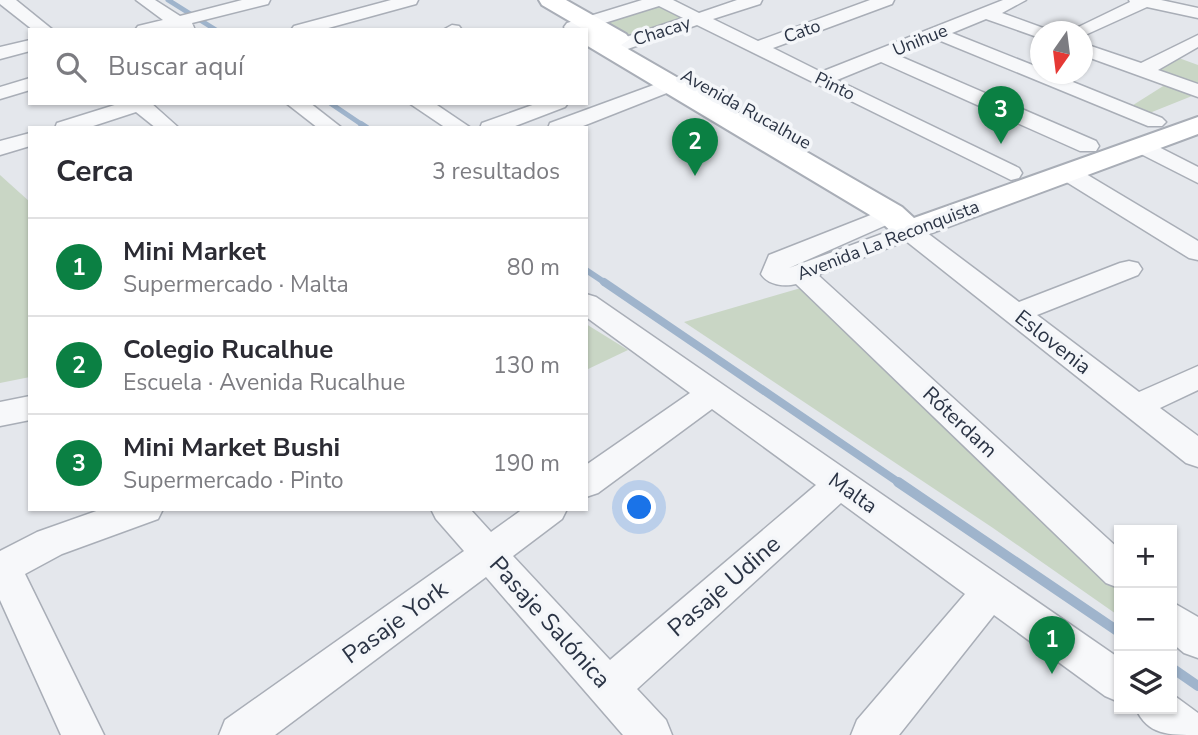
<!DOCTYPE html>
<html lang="es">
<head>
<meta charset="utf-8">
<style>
	body { margin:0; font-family:"Nunito Sans",sans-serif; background:#f7f7f7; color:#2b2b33 }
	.controls { position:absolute; right:21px; bottom:21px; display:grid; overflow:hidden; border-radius:0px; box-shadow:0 2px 5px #0004 }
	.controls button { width:63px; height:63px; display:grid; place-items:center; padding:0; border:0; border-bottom:2px solid #e1e1e2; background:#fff; color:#2b2b33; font:35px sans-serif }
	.compass { position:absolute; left:1030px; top:21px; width:63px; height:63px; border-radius:50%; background:#fff; box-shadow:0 2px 5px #0004; rotate:194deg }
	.you { position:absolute; left:640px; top:508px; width:24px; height:24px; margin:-18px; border:5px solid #fff; border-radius:50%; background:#1a73e8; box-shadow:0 0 0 10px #1a73e833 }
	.badge { display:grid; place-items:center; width:46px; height:46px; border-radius:50%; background:#0b8043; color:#fff; font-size:23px; font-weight:700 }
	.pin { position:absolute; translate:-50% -58px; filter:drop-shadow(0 2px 4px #0008) }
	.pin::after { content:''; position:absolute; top:37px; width:24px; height:21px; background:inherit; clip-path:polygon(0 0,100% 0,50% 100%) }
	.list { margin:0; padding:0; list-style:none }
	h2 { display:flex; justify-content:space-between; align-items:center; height:91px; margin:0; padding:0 28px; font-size:30px }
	h2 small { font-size:23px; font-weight:400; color:#7c7c81 }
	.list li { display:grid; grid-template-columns:46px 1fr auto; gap:21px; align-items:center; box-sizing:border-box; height:98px; padding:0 28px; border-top:2px solid #e1e1e2 }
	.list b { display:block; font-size:26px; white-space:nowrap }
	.list p { margin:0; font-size:23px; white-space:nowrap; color:#7c7c81 }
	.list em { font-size:23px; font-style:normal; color:#7c7c81 }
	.icon { flex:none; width:38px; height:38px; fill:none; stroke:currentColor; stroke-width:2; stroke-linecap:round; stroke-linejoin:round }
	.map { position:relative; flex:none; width:1198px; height:735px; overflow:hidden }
	.search { position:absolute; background:#fff; box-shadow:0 2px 5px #0004; left:28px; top:28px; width:560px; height:77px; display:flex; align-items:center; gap:18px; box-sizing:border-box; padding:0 24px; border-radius:0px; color:#7c7c81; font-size:26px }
	.panel { position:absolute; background:#fff; box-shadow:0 2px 5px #0004; left:28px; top:126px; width:560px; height:385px; border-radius:0px }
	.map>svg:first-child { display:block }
</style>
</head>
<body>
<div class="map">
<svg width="1198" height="735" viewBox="0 0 1198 735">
	<rect width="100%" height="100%" fill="#e4e7ec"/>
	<g fill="#c9d6c5">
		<polygon points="661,4 687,20 633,38 601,21"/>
		<polygon points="1176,57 1198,65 1198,87 1159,73 1155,69"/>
		<polygon points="1168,83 1197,94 1147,114 1130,107"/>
		<polygon points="0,175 30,202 30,377 0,383"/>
		<polygon points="825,281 1119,552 1119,616 993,528 684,322"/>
		<polygon points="586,324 628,350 586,370"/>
	</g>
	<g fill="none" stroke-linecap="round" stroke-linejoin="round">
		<g stroke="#9fb4cc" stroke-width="5">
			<polyline points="168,0 216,30"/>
			<polyline points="330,103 364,126"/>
		</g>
		<g stroke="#9fb4cc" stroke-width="6">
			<polyline points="361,124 367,128"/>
			<polyline points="586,270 607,284"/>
		</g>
		<polyline stroke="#9fb4cc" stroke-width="8" points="604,282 901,484"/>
		<g stroke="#9fb4cc" stroke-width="10">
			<polyline points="898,482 1119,632"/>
			<polyline points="1172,668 1198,686"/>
		</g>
		<g stroke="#a9aeb7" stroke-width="3">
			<g id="street">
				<polygon points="0,0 16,0 53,30 33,30 0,4"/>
				<polygon points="136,0 155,0 180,16 242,0 270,0 268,4 192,23 195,30 174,28 135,30 138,26 163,20"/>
				<polygon points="391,0 418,0 416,4 321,30 291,30 294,26"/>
				<polygon points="642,0 673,0 699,13 737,0 762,0 760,4 713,19 758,41 870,0 894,0 892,4 773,48 821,72 1003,0 1026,0 1002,13 1046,29 1048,32 1040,32 1040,38 986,19 952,33 1040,68 1040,74 1053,74 1162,118 1166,122 1162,126 1148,126 936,39 897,55 1096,141 1099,146 1096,151 1080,151 881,62 837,80 1019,168 1022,173 1019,178 1011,180 697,25 616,53 602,53 600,49 602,45 683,18 659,6 582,30 566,30 564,27 567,23"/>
				<polygon points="1129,0 1161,0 1198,8 1198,18 1147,7 1083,36 1082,32 1068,32 1130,2"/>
				<polygon points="452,25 459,26 462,30 443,30"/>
				<polygon points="1198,35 1198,47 1158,70 1198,84 1198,97 1082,55 1082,43 1141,63"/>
				<polygon points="30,40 30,51 0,59 0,47"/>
				<polygon points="30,78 30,90 0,99 0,87"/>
				<polygon points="670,79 677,81 680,85 677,89 578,128 548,128 550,123"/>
				<polygon points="121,103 151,103 179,128 156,128 136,112 87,128 55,128 57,123"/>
				<polygon points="286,103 310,103 342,128 318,128"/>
				<polygon points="409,103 434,103 471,128 446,128"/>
				<polygon points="538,103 568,103 565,107 510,128 480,128 482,123"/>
				<polygon points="30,133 30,146 0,155 0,141"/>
				<polygon points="1143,139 1198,167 1198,183 1135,151 1132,146 1135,141"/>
				<polygon points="1068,166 1076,168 1198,241 1198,260 1189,258 1060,178 1057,173 1060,168"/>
				<path d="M891,207L900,209L903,214L900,219L789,268L909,224L918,226L1019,302L1120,263L1129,261L1138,263L1142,269L1138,275L1037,315L1139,392L1198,366V390L1160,408L1198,436V467L1186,463L906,241L818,275L1119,549V588L1106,583L796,284C784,287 768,285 761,274L769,255Z"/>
				<polygon points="586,294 596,297 1119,658 1119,702 1105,696 994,615 899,735 851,735 857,720 965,594 841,503 637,689 666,720 672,735 623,735 486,577 275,735 219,735 225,720 464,551 436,519 431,509 470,509 491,532 523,509 567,509 562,519 513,556 610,660 816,485 712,409 598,493 586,497 586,465 690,393 586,317"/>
				<polygon points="30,396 30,420 0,426 0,402"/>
				<polygon points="102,509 163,509 158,519 62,554 25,574 104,735 61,735 0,600 0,551 37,532"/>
				<polygon points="1172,602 1198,617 1198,658 1184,653 1172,643"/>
				<path d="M1172,694L1198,713V735C1168,735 1148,735 1136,709H1172Z"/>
			</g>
		</g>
		<g stroke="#a9aeb7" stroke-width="4">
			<polygon id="secondary" points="539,0 566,0 626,34 630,39 621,45 902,207 914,218 1198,117 1198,134 909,241 898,238 880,221 586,45 586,30 579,30 583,29 542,5"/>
		</g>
		<use href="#street" fill="#f7f8fa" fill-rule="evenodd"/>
		<use href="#secondary" fill="#fff" fill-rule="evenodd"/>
	</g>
	<g text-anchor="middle" stroke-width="7" stroke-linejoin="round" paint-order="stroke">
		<g font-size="18" fill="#2b3445" stroke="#f4f6f9">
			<text transform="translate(662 31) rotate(-18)" y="6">Chacay</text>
			<text transform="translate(802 31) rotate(-20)" y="6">Cato</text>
			<text transform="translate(920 40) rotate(-22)" y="6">Unihue</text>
			<text transform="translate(835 86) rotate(26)" y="6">Pinto</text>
			<text transform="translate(746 109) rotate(29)" y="6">Avenida Rucalhue</text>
			<text transform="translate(888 240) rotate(-21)" y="6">Avenida La Reconquista</text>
		</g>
		<g font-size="21" fill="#2b3445" stroke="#f4f6f9">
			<text transform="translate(1053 342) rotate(38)" y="7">Eslovenia</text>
			<text transform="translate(960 422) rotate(43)" y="7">Róterdam</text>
			<text transform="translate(853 493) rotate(35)" y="7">Malta</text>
		</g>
		<g font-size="24" fill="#2b3445" stroke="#f4f6f9">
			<text transform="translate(724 586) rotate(-41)" y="8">Pasaje Udine</text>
			<text transform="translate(395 622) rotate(-36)" y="8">Pasaje York</text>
			<text transform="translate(550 622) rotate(48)" y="8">Pasaje Salónica</text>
		</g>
	</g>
</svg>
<div class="controls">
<button>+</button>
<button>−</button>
<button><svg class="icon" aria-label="layers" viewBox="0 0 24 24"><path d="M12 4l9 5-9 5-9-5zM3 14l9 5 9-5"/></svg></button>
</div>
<svg class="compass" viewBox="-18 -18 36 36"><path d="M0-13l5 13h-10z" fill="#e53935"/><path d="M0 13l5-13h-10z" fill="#7c7c81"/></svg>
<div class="you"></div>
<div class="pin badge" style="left:1052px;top:674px">1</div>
<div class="pin badge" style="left:695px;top:176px">2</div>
<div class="pin badge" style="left:1001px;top:144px">3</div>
<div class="search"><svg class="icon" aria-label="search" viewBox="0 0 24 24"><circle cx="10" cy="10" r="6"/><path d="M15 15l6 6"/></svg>Buscar aquí</div>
<section class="panel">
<h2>Cerca<small>3 resultados</small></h2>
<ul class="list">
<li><span class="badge">1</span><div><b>Mini Market</b><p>Supermercado · Malta</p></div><em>80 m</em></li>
<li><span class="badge">2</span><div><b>Colegio Rucalhue</b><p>Escuela · Avenida Rucalhue</p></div><em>130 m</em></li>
<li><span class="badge">3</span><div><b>Mini Market Bushi</b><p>Supermercado · Pinto</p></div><em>190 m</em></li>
</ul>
</section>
</div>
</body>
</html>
